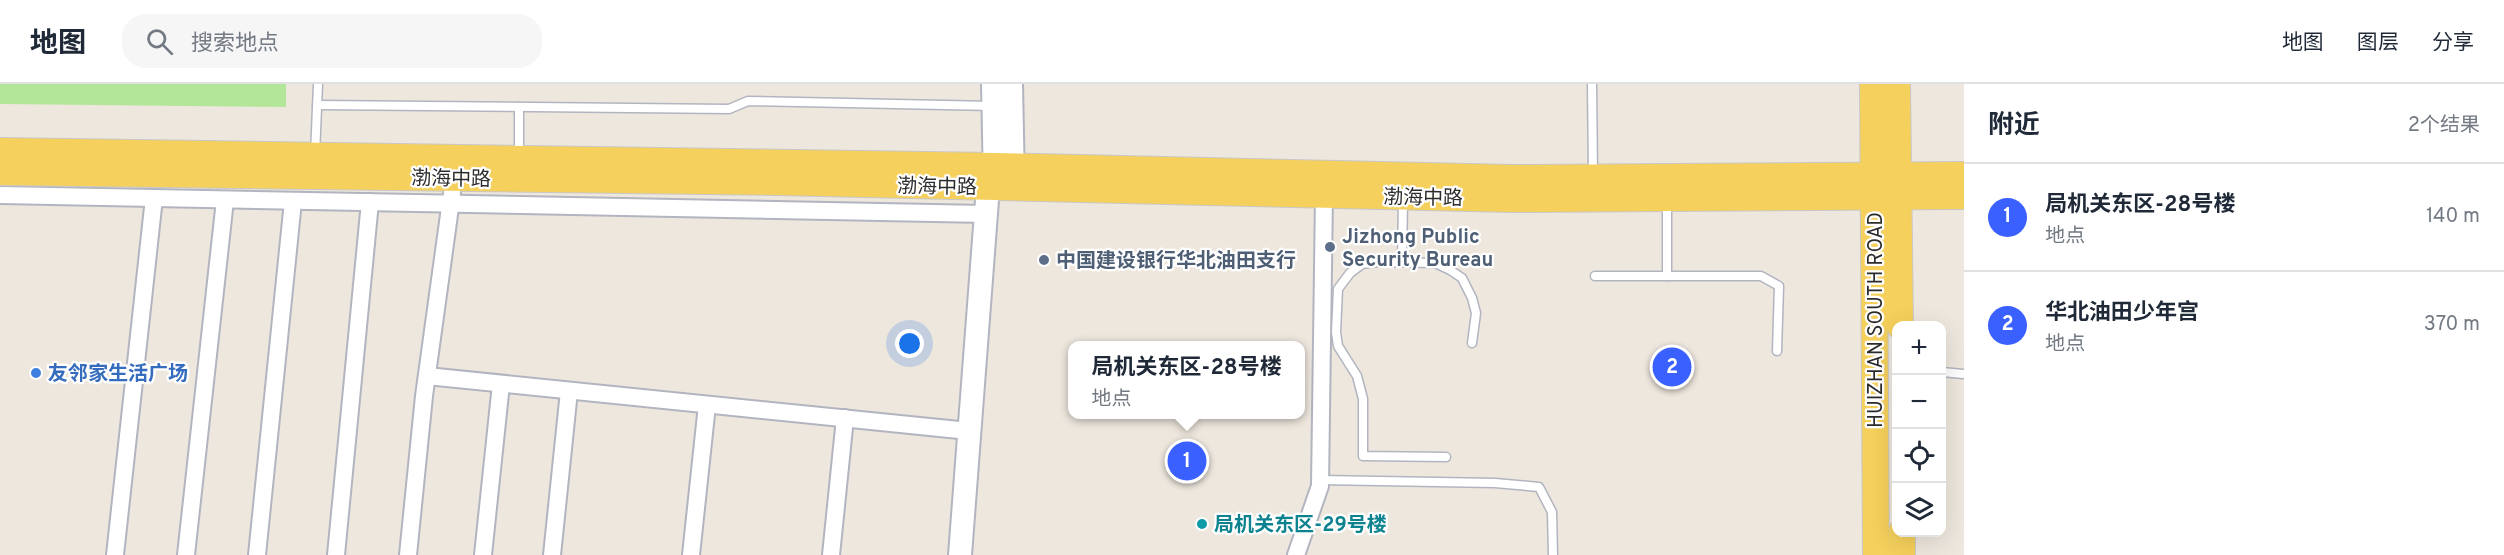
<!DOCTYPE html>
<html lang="zh">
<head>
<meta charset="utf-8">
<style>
	body { margin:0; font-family:Overpass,"Noto Sans SC",sans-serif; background:#f6f6f7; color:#1f2937 }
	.controls { position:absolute; right:18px; bottom:18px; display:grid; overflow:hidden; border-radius:12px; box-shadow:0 6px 24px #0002 }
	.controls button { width:54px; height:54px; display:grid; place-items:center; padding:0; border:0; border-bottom:2px solid #e0e1e3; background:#fff; color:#1f2937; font:30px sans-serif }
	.you { position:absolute; left:910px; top:260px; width:21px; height:21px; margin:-15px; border:4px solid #fff; border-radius:50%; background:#1a73e8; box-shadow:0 0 0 9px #1a73e833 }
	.badge { display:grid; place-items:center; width:39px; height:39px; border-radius:50%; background:#3a61ff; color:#fff; font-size:20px; font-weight:700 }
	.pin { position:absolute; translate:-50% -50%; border:3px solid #fff; box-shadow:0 2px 6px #0006 }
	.popup { position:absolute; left:1068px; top:257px; width:237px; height:78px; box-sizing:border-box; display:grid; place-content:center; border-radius:12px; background:#fff; filter:drop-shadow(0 2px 4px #0005); font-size:20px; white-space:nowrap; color:#747a83 }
	.popup b { font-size:22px; color:#1f2937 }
	.popup::after { content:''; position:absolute; left:50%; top:100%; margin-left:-12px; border:12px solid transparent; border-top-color:#fff }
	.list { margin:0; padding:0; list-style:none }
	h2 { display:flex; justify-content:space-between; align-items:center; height:78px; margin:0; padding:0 24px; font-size:26px }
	h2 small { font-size:20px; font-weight:400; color:#747a83 }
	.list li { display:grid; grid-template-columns:39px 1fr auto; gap:18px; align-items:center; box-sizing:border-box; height:108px; padding:0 24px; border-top:2px solid #e0e1e3 }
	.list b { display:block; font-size:22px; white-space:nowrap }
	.list p { margin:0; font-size:20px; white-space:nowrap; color:#747a83 }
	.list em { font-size:20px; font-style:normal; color:#747a83 }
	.icon { flex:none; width:33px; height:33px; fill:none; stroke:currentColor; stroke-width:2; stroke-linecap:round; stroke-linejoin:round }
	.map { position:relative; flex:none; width:1964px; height:471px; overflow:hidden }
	header { display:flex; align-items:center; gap:36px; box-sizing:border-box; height:84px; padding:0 30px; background:#fff; border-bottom:2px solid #e0e1e3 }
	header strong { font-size:28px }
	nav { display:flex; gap:33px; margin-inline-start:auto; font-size:21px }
	.search { width:420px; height:54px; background:#f6f6f7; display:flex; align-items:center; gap:15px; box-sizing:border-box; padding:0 21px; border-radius:24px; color:#747a83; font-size:22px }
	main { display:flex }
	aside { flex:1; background:#fff }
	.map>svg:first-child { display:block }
</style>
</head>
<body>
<header>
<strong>地图</strong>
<div class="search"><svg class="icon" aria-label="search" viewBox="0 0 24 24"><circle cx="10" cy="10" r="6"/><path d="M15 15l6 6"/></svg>搜索地点</div>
<nav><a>地图</a><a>图层</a><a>分享</a></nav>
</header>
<main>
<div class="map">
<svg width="1964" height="471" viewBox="0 0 1964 471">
	<rect width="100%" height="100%" fill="#eee7de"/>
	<polygon fill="#b4e699" points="0,0 286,0 286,23 0,20"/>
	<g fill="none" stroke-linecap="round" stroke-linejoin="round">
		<g stroke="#b2b5c0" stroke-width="11">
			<g id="lane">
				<polyline points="1592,0 1593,90"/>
				<polyline points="317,21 729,25 748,17 993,22"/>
				<polyline points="315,71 318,0"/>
				<polyline points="519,73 519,23"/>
				<polyline points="1402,178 1403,116"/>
				<polyline points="1595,192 1761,192 1779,202 1777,267"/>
				<polyline points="1667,192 1667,118"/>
				<polyline points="1942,288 1963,290"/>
				<polyline points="1446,373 1363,372 1363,315 1357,292 1338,262 1336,248 1338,205 1350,189 1362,180 1378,178 1435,179 1450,186 1462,194 1472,214 1476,229 1472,259"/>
				<polyline points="1320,396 1495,399 1539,403 1552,428 1553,471"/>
			</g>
		</g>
		<g stroke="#b2b5c0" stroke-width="20">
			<g id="street">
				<polyline points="0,111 986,130"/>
				<polyline points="427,292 969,347"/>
				<polyline points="115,471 154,114"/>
				<polyline points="186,471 225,116"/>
				<polyline points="257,471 293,117"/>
				<polyline points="336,471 370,118"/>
				<polyline points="408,471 424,312 452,109"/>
				<polyline points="483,471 501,300"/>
				<polyline points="552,471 569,307"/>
				<polyline points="691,471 707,321"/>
				<polyline points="831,471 845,334"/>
				<polyline points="1296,471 1320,402 1324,111"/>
			</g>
		</g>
		<g stroke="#b2b5c0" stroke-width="26">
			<g id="secondary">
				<polyline points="993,0 995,100"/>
				<polyline points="1011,0 1013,99"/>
				<polyline points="960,471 988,103"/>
			</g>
		</g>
		<g stroke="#c8c8c8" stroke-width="28">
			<g id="primary">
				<polyline points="1873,0 1876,471"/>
				<polyline points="1897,0 1900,242"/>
				<polyline points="0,67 994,82 1513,94 1964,91"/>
				<polyline points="0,88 777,98 1513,115 1964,112"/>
				<polyline points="1902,448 1902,471"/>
			</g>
		</g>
		<use href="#lane" stroke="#fff" stroke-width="8"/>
		<use href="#street" stroke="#fff" stroke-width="16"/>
		<use href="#secondary" stroke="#fff" stroke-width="22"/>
		<use href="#primary" stroke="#f5d05c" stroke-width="26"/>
	</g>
	<g fill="#5c6f8a" stroke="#fff" stroke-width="2">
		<circle cx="1330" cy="163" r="6"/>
		<circle cx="1044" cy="176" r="6"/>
	</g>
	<circle fill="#3f7fe0" stroke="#fff" stroke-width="2" cx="36" cy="289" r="6"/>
	<circle fill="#0f9aa8" stroke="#fff" stroke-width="2" cx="1202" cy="440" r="6"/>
	<g text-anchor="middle" stroke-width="4.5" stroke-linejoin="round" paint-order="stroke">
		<g font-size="20" fill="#2c2c2c" stroke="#fff">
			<text transform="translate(451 94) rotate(1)" y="7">渤海中路</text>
			<text transform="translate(937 102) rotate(1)" y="7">渤海中路</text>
			<text transform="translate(1423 113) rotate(1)" y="7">渤海中路</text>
			<text transform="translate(1875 236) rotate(-90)" y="7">HUIZHAN SOUTH ROAD</text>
		</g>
		<g font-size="20" font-weight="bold" fill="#4e5e75" stroke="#fff" text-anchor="start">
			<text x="1342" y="159">Jizhong Public<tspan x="1342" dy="23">Security Bureau</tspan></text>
			<text x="1056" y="183">中国建设银行华北油田支行</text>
		</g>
		<g font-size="20" font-weight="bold" fill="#366cbe" stroke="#fff" text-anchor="start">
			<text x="48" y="296">友邻家生活广场</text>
		</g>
		<g font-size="20" font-weight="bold" fill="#0d838f" stroke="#fff" text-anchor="start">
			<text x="1214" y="447">局机关东区-29号楼</text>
		</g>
	</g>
</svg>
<div class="controls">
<button>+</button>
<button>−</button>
<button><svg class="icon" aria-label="locate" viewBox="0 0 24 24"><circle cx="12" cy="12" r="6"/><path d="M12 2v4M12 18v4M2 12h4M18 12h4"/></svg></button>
<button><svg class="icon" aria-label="layers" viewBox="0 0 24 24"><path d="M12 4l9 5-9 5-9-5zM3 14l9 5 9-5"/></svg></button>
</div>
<div class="you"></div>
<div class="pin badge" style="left:1187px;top:377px">1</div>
<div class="popup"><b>局机关东区-28号楼</b>地点</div>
<div class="pin badge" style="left:1672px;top:283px">2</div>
</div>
<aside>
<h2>附近<small>2个结果</small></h2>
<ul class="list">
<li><span class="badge">1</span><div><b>局机关东区-28号楼</b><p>地点</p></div><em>140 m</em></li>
<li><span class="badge">2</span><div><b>华北油田少年宫</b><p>地点</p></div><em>370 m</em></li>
</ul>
</aside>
</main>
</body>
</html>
